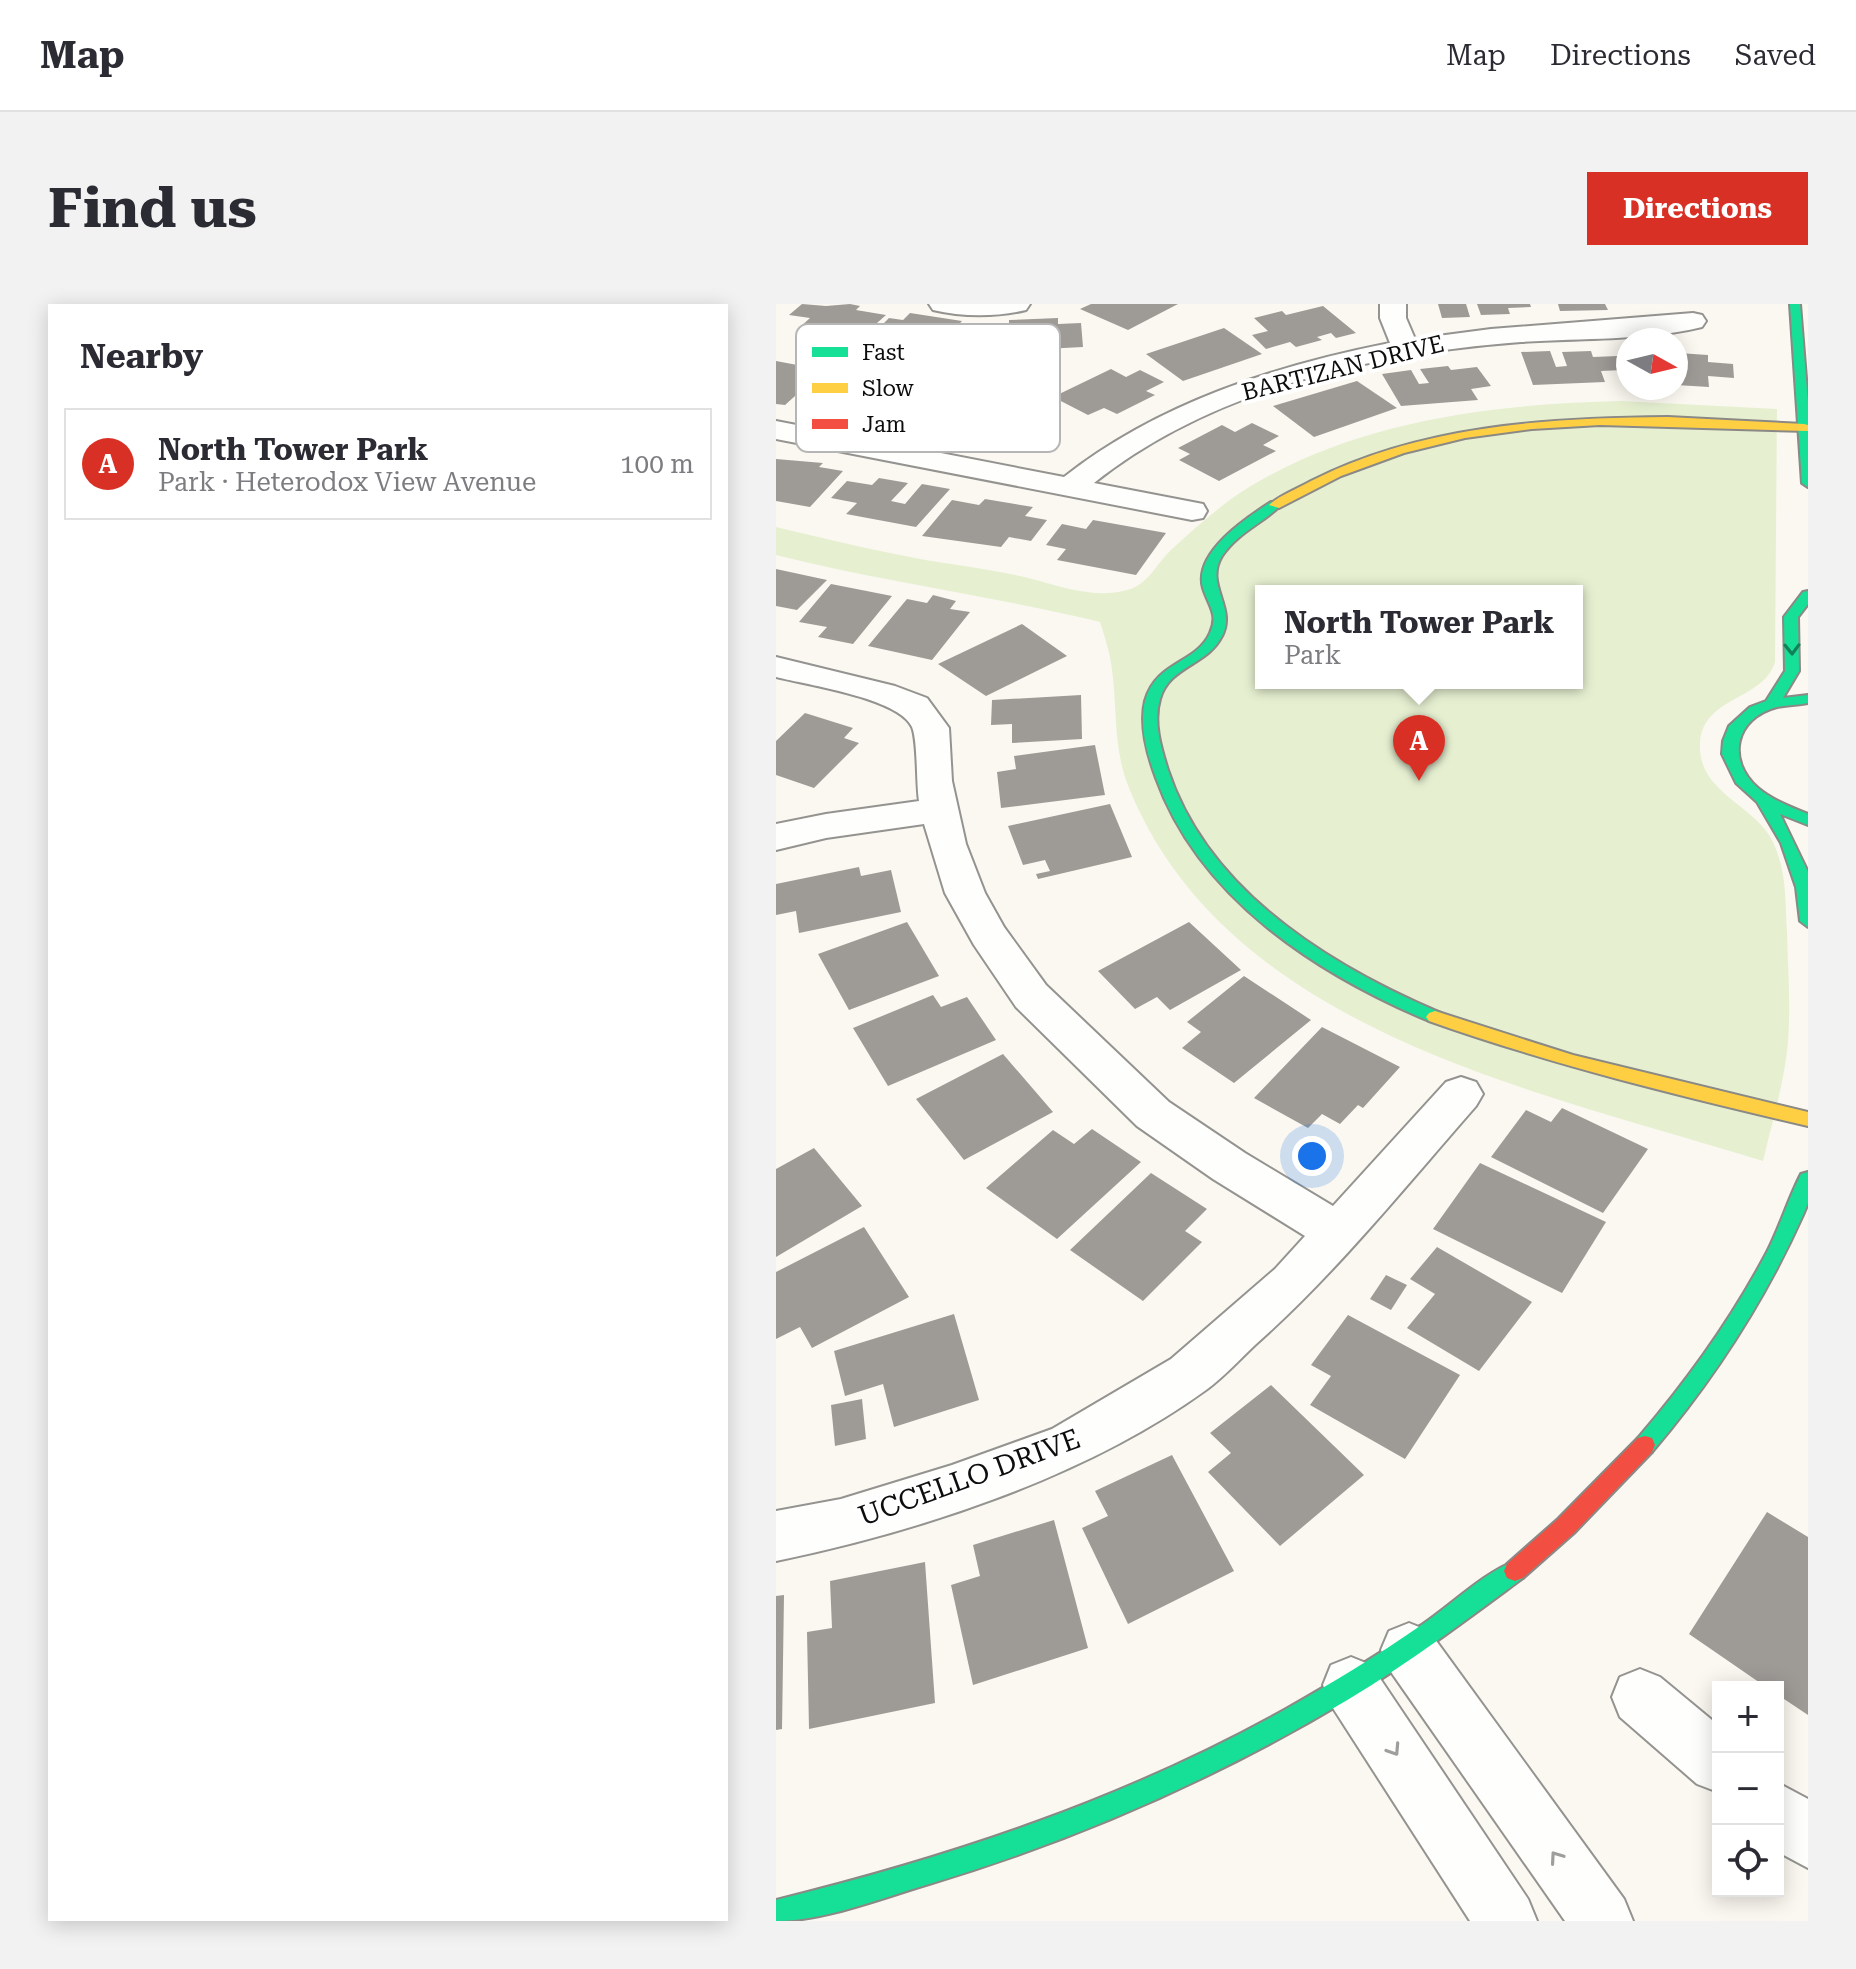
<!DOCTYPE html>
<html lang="en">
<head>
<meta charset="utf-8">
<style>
	body { margin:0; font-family:"Roboto Serif",serif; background:#f2f2f3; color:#2b2b33 }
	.controls { position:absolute; right:24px; bottom:24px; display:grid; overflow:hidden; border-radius:0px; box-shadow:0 4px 20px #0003 }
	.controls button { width:72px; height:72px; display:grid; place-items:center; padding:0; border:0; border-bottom:2px solid #e1e1e2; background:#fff; color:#2b2b33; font:40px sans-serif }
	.compass { position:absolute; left:840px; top:24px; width:72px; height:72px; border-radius:50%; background:#fff; box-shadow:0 4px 20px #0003; rotate:98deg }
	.you { position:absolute; left:536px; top:852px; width:28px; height:28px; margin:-20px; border:6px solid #fff; border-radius:50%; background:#1a73e8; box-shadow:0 0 0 12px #1a73e833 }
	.badge { display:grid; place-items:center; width:52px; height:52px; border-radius:50%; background:#d93025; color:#fff; font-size:26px; font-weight:700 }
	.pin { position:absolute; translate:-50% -66px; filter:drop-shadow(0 2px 4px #0008) }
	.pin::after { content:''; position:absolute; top:42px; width:28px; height:24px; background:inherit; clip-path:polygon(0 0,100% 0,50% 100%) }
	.popup { position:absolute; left:479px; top:281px; width:328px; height:104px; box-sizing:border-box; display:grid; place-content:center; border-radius:0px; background:#fff; filter:drop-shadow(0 2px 6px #0005); font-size:26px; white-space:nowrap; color:#7c7c81 }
	.popup b { font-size:30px; color:#2b2b33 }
	.popup::after { content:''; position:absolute; left:50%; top:100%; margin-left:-16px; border:16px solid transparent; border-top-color:#fff }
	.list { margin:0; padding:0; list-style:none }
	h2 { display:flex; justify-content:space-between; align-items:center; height:104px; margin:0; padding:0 32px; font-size:34px }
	h2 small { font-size:26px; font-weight:400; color:#7c7c81 }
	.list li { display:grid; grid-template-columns:52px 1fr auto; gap:24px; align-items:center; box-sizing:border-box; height:112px; margin:0 16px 16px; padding:0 16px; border:2px solid #e1e1e2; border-radius:0px }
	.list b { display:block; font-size:30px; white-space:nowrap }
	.list p { margin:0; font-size:26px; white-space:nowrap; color:#7c7c81 }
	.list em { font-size:26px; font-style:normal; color:#7c7c81 }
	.icon { flex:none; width:44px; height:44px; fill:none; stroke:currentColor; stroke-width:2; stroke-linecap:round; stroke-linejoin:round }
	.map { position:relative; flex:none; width:1032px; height:1617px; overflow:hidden; border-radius:0px }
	header { display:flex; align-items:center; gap:48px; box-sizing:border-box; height:112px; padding:0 40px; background:#fff; border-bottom:2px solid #e1e1e2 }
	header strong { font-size:38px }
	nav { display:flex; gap:44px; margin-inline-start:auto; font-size:28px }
	.intro { display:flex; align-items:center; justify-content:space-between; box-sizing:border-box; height:192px; padding:0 48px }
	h1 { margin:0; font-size:56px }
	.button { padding:20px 36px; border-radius:0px; background:#d93025; color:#fff; font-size:28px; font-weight:700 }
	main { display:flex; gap:48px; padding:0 48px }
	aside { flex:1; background:#fff; border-radius:0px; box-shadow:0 4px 20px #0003 }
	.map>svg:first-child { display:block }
</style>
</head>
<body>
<header>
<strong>Map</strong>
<nav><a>Map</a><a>Directions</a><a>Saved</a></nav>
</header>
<div class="intro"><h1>Find us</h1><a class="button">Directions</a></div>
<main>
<aside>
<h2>Nearby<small></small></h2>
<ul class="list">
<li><span class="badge">A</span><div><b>North Tower Park</b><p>Park · Heterodox View Avenue</p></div><em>100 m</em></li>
</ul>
</aside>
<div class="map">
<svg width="1032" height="1617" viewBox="0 0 1032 1617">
	<rect width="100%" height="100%" fill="#fbf8f1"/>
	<path fill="#e6f0d1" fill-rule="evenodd" d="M845,97L1001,105L999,358C987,397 927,392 924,439C921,489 979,500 997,538C1011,569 1009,595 1011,628C1012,670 1016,714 1010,755C1005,789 995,823 987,857C763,787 452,728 353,484C336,443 342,401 335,359C333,345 328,331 324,318C217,292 107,278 0,251V223C39,232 79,242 119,250C160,259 203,263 244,272C280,280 315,296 351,286C372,281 380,260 395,246C414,228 434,211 455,195C567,118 712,100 845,97ZM485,287H801V379H485Z"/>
	<g fill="#9e9b97">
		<polygon points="26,0 50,2 74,0 84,2 80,6 110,11 83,35 22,25 34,14 13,11"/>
		<polygon points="315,0 402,0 352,26 304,5"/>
		<polygon points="662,0 690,0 694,13 666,14"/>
		<polygon points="701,0 754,0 755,3 732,4 734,10 705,11"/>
		<polygon points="782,0 829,0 832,6 784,7"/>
		<polygon points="547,2 580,29 560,34 555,29 541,33 546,36 520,43 514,38 490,45 476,31 492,27 478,14 506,7 510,11"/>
		<polygon points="134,9 186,17 178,26 196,28 182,44 163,41 155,49 89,38 113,14 127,16"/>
		<polygon points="282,14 282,20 305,19 307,43 233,47 234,41 212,42 212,26 233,24 233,16"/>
		<polygon points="448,24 486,50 407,77 370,50"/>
		<polygon points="774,47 780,63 791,62 786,48 815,47 817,53 842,52 848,66 825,67 829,78 757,81 745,48"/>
		<polygon points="902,49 932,51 932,58 957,60 958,74 932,72 933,83 900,81"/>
		<polygon points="0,57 48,66 9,101 0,100"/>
		<polygon points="672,62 675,66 701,63 715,82 695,85 702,96 625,102 606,70 635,66 643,80 653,79 644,65"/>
		<polygon points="335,65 350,73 364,66 388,78 370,87 379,91 341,110 328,104 312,111 277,93"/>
		<polygon points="55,70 110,79 100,88 108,89 117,80 142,84 112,117 64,113 68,108 24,101"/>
		<polygon points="581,77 621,104 538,133 497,102"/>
		<polygon points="147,88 215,99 205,110 229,114 216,130 190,126 185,132 156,127 170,112 159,110 144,127 116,122"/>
		<polygon points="476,119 503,132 487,141 500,147 443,177 403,156 414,150 402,144 446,121 459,128"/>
		<polygon points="0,155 47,159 43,163 67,167 34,203 0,197"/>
		<polygon points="103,174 132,179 115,197 129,200 146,180 174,185 140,223 70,210 81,199 55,194 71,177 96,181"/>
		<polygon points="209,195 257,203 249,212 271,216 255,237 233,233 225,243 146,232 176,196 203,201"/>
		<polygon points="317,216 390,229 360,271 281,256 290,245 270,241 286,220 310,225"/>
		<polygon points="0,265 51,276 21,306 0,302"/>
		<polygon points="55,280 116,292 77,340 42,333 51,323 23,318"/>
		<polygon points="157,291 180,297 174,305 194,308 156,356 92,342 131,295 151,299"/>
		<polygon points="246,320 291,352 210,392 162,360"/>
		<polygon points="305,391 306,435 236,439 236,420 215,421 216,396"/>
		<polygon points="29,409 77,424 68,434 83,439 38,484 0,471 0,437"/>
		<polygon points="319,441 329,491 225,504 221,468 240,465 238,452"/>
		<polygon points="334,500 356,553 262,575 260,570 274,567 269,556 247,561 232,522"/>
		<polygon points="83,563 85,572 115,566 125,608 23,629 20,607 0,611 0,580"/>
		<polygon points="131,618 163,672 73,706 42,650"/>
		<polygon points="413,618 465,666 394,706 381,693 359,705 322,667"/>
		<polygon points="468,672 535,716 458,779 406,744 425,728 411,718"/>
		<polygon points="157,691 165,703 191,693 220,736 112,782 77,724"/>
		<polygon points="546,723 624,763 587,804 582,801 564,820 546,810 532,824 478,794"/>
		<polygon points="227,750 277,808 188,856 140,795"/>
		<polygon points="786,804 872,845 827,909 715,853 750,806 775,818"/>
		<polygon points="316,825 365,858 281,935 210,884 277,826 298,840"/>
		<polygon points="38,844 86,902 0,953 0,865"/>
		<polygon points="704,859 830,918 786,989 657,925"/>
		<polygon points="375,869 431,905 409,927 426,938 367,997 294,946"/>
		<polygon points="88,923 133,993 36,1044 24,1023 0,1035 0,968"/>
		<polygon points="661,943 756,998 703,1067 631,1024 659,990 634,975"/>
		<polygon points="610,971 631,981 615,1006 594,995"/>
		<polygon points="178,1010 203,1096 118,1123 107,1080 69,1092 58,1047"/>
		<polygon points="572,1011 684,1071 629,1155 534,1101 555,1072 535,1061"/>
		<polygon points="495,1081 588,1171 504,1242 432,1168 455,1149 434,1129"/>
		<polygon points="86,1095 90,1135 59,1142 55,1101"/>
		<polygon points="396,1151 458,1267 352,1320 306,1224 332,1212 319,1187"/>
		<polygon points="991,1208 1032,1233 1032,1411 1002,1391 1002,1383 990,1383 913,1330"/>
		<polygon points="278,1216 312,1344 197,1381 175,1281 204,1272 197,1241"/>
		<polygon points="149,1258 159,1399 33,1425 31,1328 56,1324 54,1277"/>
		<polygon points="8,1291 6,1425 0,1426 0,1292"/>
	</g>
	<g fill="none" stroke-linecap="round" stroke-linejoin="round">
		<g stroke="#949390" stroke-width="4">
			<g id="street">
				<path d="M153,0H254L250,6C221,13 186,13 157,6Z"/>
				<path d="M604,0H630V14L639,35L715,25L917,9L926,11L930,17L926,23C868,37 804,34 745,38C598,49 436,85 318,179L427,200L431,207L427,214L416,216L0,135V117L288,173C382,99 498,62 614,39L604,14Z"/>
				<path d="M0,353L119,382L151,394L173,424L176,477L190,540L209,589L228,623L270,681L393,798L469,849L557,902L670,778L685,773L700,778L707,790L700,802C628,884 561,968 479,1041C463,1056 448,1073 430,1086C310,1173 145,1227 0,1257V1207L65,1195L176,1161L276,1125L395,1055L499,965L529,932L437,875L361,822L240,703L198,641L169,589L148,520L50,534L0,546V520L50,510L143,497C140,478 142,437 136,423C123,394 31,381 0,373Z"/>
				<polygon points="633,1319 653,1327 848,1595 857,1617 789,1617 613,1365 605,1346 613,1327"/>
				<polygon points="575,1353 595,1361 752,1595 761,1617 694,1617 555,1401 547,1381 555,1361"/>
				<polygon points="864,1365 884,1373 942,1421 942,1488 921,1480 844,1413 836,1393 844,1373"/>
				<polygon points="1002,1479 1032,1495 1032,1564 1002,1548"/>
			</g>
		</g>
		<g stroke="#8b8986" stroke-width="4">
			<g id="fast">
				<polygon points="1014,0 1024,0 1032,99 1032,183 1026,179"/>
				<path d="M495,198L505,201C487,219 461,229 446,252C428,281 461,303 446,332C432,361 393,362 384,395C377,418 385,444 392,466C432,587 554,662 665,709L668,713L665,717H653C541,670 423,594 380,474C371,450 363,422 369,397C380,357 420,360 434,329C443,310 432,301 427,284C417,249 470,214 495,198Z"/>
				<path d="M1032,287V300L1022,313L1023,367L1007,394L1032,391V399C1022,401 1011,401 1001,403C959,414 950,456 982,484C996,496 1015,503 1032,510V521L1004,510L1032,568V623L1024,617L1020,583L1005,539L981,498L960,479L946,450L947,437L953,422L974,403L990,397L1009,367L1008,313L1027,288Z"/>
				<path d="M1032,868V899L1027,911C988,998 938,1075 876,1148L869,1150L862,1148L859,1141L862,1134C911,1077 955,1016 991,948C1004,923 1012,895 1025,870Z"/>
				<path d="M739,1257L747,1260L750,1267L747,1274C690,1316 633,1359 573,1395C441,1474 300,1536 153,1580C106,1594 48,1617 0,1617V1596C178,1552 349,1495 510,1405C556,1379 601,1352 644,1322C673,1303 707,1269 739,1257Z"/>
			</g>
		</g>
		<g stroke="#8b8986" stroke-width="4">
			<g id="slow">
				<path d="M892,113L1028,120L1032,121V127L824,121L756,125L689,134L628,149L565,172L503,204L493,201C504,191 521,185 535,177C645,121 771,114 892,113Z"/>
				<path d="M659,707L797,751L1032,808V822C904,792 777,761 653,717L650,713L653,709Z"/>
			</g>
		</g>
		<g stroke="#8b8986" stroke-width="4">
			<polygon id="jam" points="869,1132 876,1134 879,1141 876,1148 798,1229 747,1274 739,1277 731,1274 728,1267 731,1260 782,1215 862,1134"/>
		</g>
		<use href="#street" fill="#fefefd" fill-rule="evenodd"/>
		<use href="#fast" fill="#16e098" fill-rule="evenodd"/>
		<use href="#slow" fill="#ffcf43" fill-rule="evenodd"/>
		<use href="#jam" fill="#f24e42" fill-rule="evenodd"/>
	</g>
	<defs><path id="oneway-chevron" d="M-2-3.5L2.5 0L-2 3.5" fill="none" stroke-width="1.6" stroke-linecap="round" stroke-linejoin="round" transform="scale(2)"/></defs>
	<use stroke="#128159" href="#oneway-chevron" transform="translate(1016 345) rotate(89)"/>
	<g stroke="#9e9e9d">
		<use href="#oneway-chevron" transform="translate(618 1446) rotate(57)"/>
		<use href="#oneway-chevron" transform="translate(780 1553) rotate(-125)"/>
	</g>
	<g text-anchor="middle" stroke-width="8" stroke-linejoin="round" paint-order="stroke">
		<g font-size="24" fill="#0d0d0d" stroke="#fff">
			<text transform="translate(567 64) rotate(-14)" y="8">BARTIZAN DRIVE</text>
		</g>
		<g font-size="28" fill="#0d0d0d" stroke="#fff">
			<text transform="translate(193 1173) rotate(-20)" y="10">UCCELLO DRIVE</text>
		</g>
	</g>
	<rect x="20" y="20" width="264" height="128" rx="12" fill="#fff" stroke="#b6b6b6" stroke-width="2"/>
	<rect x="36" y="43" width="36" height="10" fill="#16e098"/>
	<rect x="36" y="79" width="36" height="10" fill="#ffcf43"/>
	<rect x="36" y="115" width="36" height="10" fill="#f24e42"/>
	<g font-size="22" fill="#0d0d0d">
		<text x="86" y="56">Fast</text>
		<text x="86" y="92">Slow</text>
		<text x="86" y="128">Jam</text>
	</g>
</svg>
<div class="controls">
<button>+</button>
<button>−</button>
<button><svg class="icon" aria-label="locate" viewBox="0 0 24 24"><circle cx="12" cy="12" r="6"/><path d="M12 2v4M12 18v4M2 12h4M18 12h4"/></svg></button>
</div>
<svg class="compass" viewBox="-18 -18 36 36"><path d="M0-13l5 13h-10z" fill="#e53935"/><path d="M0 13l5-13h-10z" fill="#7c7c81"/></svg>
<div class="you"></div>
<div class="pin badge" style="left:643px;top:477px">A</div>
<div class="popup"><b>North Tower Park</b>Park</div>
</div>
</main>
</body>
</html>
